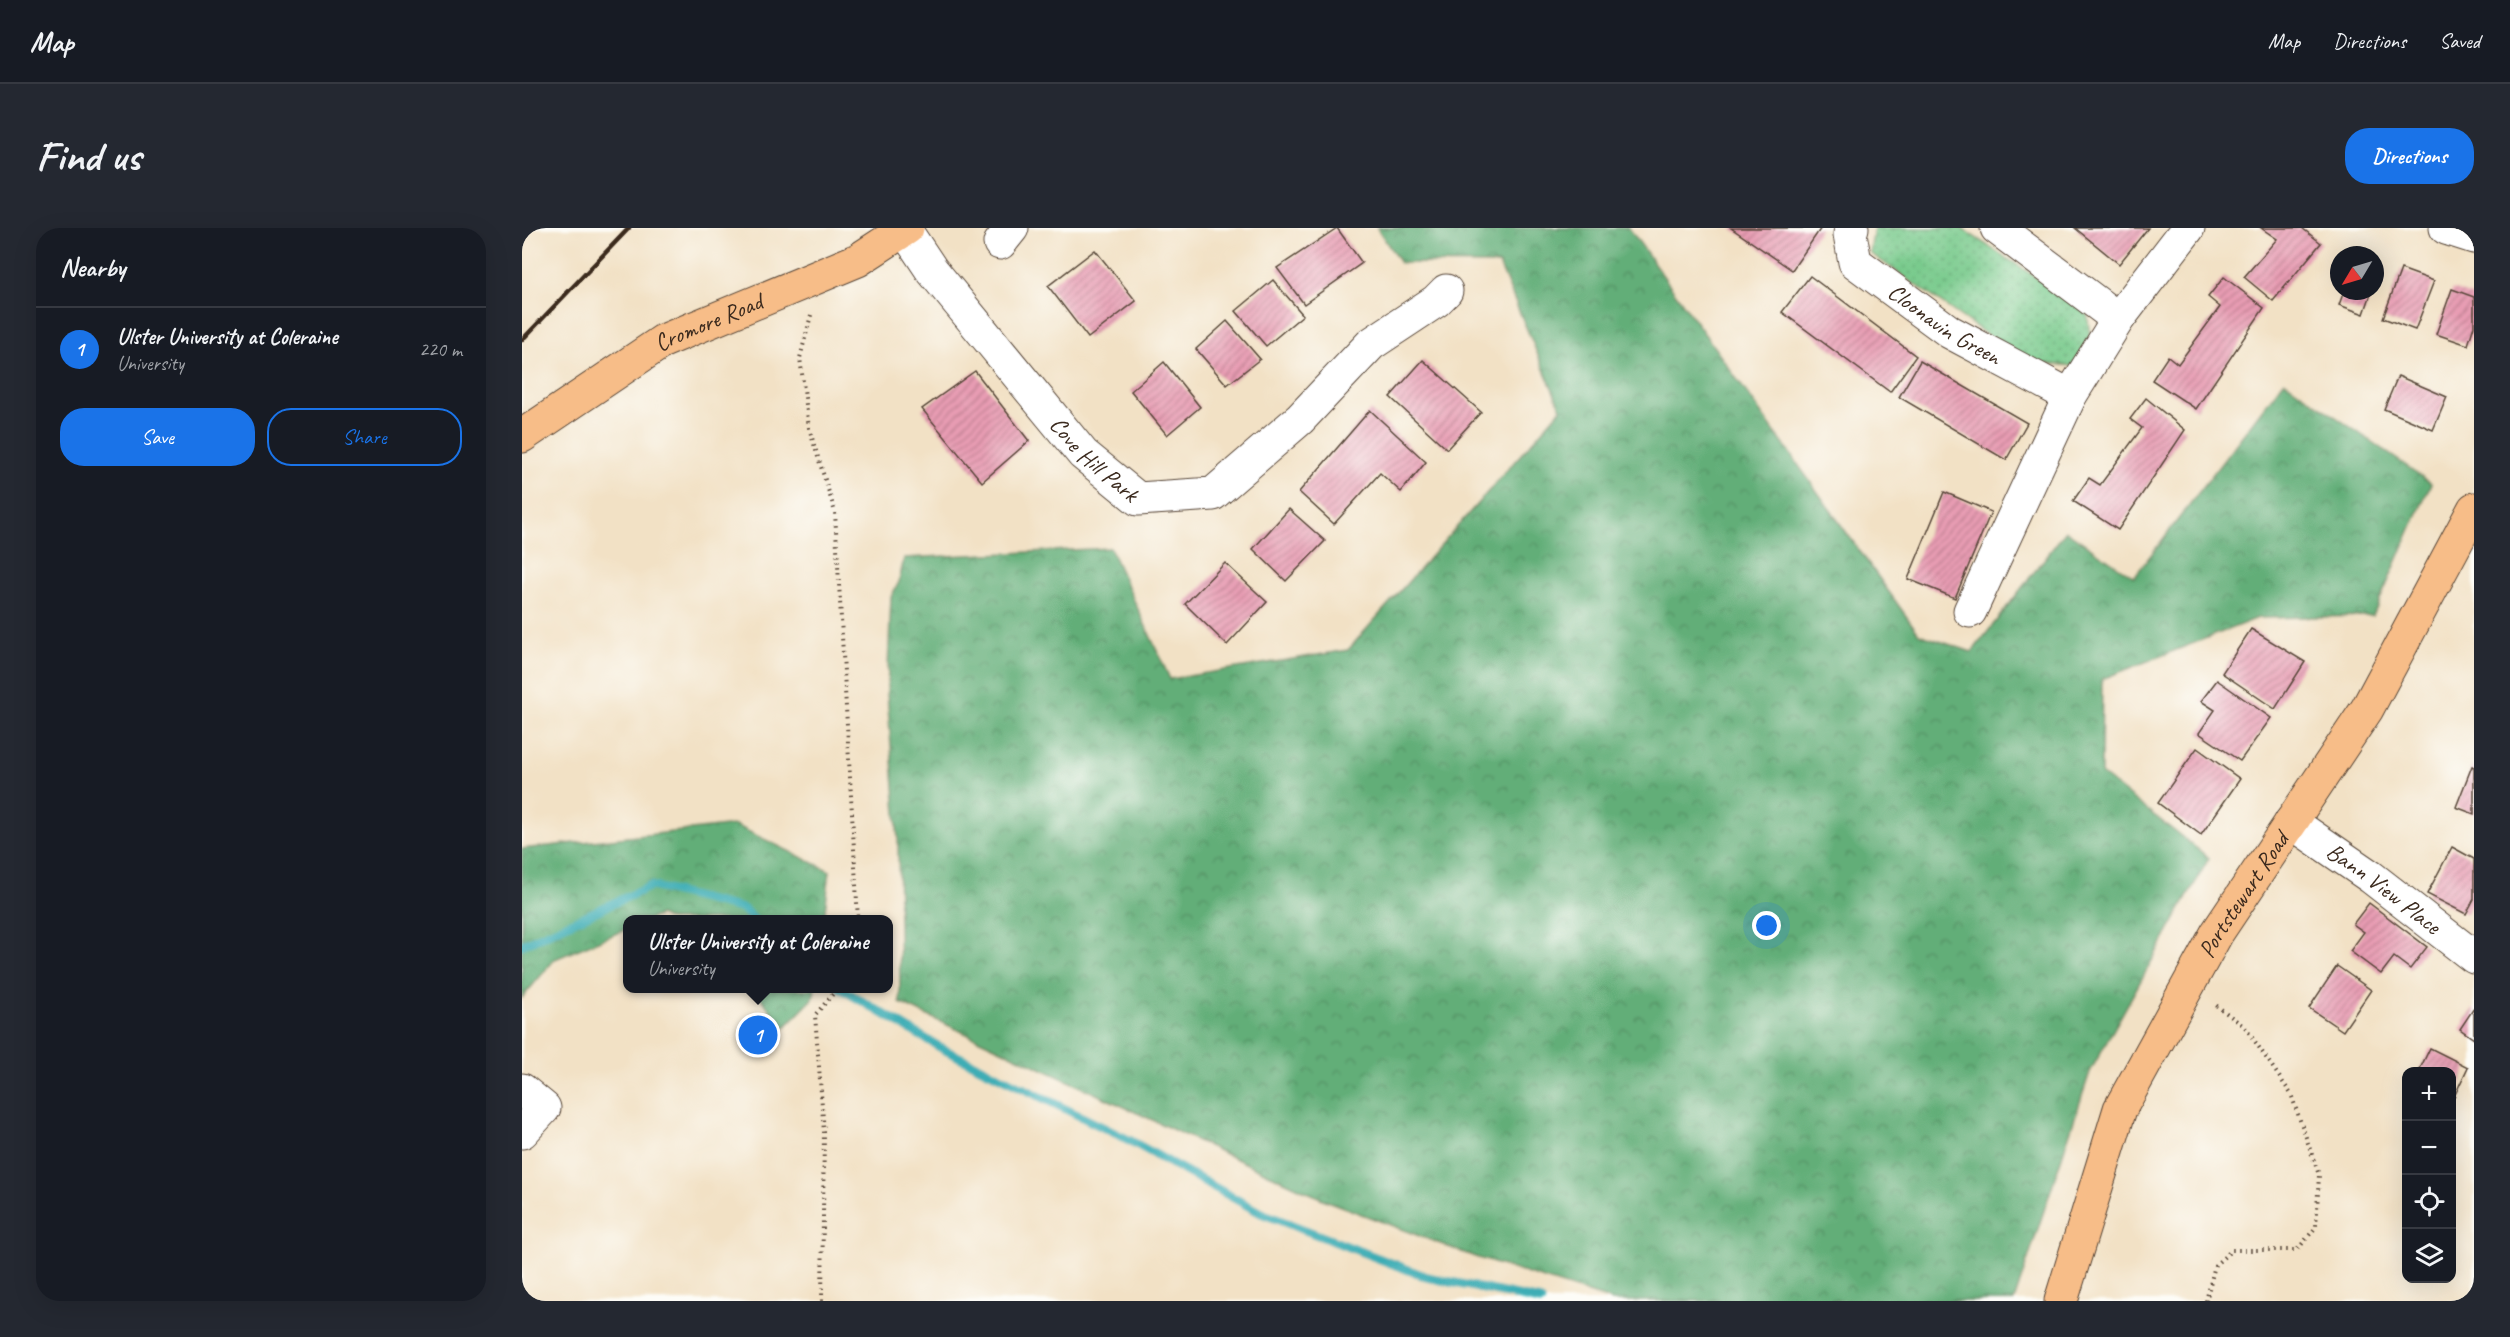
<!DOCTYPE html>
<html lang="en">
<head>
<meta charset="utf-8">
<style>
	body { margin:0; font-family:Caveat,sans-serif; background:#242831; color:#f1f3f6 }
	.controls { position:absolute; right:18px; bottom:18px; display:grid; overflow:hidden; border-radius:12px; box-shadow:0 6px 24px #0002 }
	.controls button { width:54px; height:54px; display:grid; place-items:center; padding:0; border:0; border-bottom:2px solid #363941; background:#171b24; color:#f1f3f6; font:30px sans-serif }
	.compass { position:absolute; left:1808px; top:18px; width:54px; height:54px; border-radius:50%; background:#171b24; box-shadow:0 6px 24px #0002; rotate:232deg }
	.you { position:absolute; left:1245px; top:698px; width:21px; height:21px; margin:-15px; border:4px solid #fff; border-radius:50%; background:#1a73e8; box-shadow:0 0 0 9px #1a73e833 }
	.badge { display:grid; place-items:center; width:39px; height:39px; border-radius:50%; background:#1a73e8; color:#fff; font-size:20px; font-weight:700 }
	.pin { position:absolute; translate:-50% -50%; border:3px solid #fff; box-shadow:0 2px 6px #0006 }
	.popup { position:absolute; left:101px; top:687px; width:270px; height:78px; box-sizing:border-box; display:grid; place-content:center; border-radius:12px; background:#171b24; filter:drop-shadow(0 2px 4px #0005); font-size:20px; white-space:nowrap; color:#9ea1a6 }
	.popup b { font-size:22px; color:#f1f3f6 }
	.popup::after { content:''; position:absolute; left:50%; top:100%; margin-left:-12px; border:12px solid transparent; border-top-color:#171b24 }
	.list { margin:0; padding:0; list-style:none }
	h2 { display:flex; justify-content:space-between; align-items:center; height:78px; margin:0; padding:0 24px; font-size:26px }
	h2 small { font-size:20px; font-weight:400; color:#9ea1a6 }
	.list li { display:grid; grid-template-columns:39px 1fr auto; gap:18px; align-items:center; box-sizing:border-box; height:84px; padding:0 24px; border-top:2px solid #363941 }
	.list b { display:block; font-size:22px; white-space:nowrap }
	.list p { margin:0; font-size:20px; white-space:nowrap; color:#9ea1a6 }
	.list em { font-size:20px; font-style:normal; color:#9ea1a6 }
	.actions { display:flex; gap:12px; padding:18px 24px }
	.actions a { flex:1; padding:14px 0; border:2px solid #1a73e8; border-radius:24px; text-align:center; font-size:21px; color:#1a73e8 }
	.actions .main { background:#1a73e8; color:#fff }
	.icon { flex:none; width:33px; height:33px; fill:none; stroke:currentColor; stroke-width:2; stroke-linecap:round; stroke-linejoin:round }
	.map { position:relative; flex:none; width:1952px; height:1073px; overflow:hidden; border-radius:24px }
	header { display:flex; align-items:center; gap:36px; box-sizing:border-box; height:84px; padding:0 30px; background:#171b24; border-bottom:2px solid #363941 }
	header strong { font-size:28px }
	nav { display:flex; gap:33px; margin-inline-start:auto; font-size:21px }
	.intro { display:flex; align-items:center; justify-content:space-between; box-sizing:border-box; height:144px; padding:0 36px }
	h1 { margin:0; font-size:42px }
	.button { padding:15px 27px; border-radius:24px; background:#1a73e8; color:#fff; font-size:21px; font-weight:700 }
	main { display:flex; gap:36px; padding:0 36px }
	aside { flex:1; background:#171b24; border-radius:24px; box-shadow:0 6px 24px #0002 }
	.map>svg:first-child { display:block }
</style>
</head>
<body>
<header>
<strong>Map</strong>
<nav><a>Map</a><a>Directions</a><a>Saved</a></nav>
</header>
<div class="intro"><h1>Find us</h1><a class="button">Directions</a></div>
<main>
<aside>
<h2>Nearby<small></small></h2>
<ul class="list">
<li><span class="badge">1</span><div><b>Ulster University at Coleraine</b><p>University</p></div><em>220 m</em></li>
</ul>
<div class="actions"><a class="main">Save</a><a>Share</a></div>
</aside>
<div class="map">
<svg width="1952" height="1073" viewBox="0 0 1952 1073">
	<defs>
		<pattern id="grass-dots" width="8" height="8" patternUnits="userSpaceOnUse" patternTransform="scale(1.5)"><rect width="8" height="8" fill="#78ca8c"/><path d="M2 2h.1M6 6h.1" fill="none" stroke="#64a472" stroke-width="1.8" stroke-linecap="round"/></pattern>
		<pattern id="forest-crowns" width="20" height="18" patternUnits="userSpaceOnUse" patternTransform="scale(1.5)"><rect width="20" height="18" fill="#62ae78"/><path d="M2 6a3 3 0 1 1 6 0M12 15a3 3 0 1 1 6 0" fill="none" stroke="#528e62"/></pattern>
		<pattern id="building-hatch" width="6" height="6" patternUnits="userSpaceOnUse" patternTransform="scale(1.5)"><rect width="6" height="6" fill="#e89cb3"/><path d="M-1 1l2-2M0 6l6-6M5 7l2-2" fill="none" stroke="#bd7f91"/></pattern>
	</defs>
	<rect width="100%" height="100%" fill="#fdfcf7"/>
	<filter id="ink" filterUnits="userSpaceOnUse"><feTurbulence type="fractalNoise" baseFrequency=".0167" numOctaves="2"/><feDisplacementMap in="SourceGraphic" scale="12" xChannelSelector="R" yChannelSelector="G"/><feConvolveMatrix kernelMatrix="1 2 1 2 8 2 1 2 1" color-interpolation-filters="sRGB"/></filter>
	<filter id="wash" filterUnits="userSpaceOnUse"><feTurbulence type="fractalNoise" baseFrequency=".008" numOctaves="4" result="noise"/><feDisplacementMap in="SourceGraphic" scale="24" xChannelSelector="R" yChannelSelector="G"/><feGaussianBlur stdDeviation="1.35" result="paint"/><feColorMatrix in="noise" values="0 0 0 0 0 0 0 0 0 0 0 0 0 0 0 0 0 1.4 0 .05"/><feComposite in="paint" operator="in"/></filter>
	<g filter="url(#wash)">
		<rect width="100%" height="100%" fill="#f2e1c5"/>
		<polygon fill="url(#grass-dots)" stroke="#5a7a55" stroke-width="1.5" points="1352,0 1439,0 1565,83 1569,118 1552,138 1504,134 1348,25"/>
		<g fill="url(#forest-crowns)" stroke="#4e6c4b" stroke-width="1.5">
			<polygon points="855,0 1107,0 1397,406 1450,424 1544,303 1612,349 1762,153 1909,255 1851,388 1736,390 1580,451 1579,546 1687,630 1568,844 1492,1073 1091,1073 953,1029 805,973 378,775 376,612 365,465 369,369 377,354 382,330 588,320 648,451 826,422 1039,181 977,36 878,35"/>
			<polygon points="213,597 308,643 302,691 148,692 138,687 127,691 106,692 105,701 33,731 0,770 0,621"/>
			<polygon points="232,761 293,761 291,771 262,800"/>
		</g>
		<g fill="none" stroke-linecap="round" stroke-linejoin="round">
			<g stroke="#3cadb5" stroke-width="9">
				<polyline points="0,717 129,658 221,681 232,692"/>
				<polyline points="318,760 421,821 607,912 739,985 905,1049 1019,1073"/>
			</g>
		</g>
		<g id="blocks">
			<g fill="url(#building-hatch)">
				<polygon points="815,0 840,35 782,76 755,40"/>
				<polygon points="1209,0 1299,0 1270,42"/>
				<polygon points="1553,0 1626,0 1597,36"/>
				<polygon points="1739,0 1780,0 1799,15 1751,73 1722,49 1755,11"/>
				<polygon points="573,22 614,73 566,110 526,58"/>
				<polygon points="1879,41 1912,53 1893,102 1861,90"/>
				<polygon points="1288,48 1394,128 1368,164 1260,84"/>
				<polygon points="1702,49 1742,80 1674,181 1630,152 1646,128 1656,136 1698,79 1686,69"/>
				<polygon points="751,52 781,87 744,118 714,83"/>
				<polygon points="1930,61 1952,69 1952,98 1946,117 1914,106"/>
				<polygon points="1822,63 1850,63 1842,86 1817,77"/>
				<polygon points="705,93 738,131 705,157 674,121"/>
				<polygon points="901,132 959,184 925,221 868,169"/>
				<polygon points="1398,133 1505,195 1484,232 1377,169"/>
				<polygon points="642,134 678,179 645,207 609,163"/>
				<polygon points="453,143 507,213 460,254 400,181"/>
				<polygon points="1876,148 1925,169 1911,202 1862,181"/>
				<polygon points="1624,170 1663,202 1596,302 1551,273 1567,250 1578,257 1620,200 1608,191"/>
				<polygon points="848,182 904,234 879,264 858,245 812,296 777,264"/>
				<polygon points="1422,264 1469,284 1433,370 1386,351"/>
				<polygon points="767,281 803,313 764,353 731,321"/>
				<polygon points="703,335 745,374 705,417 663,376"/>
				<polygon points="1729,401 1783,434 1753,481 1700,445"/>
				<polygon points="1695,452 1749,490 1718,533 1677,505 1693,482 1679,473"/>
				<polygon points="1675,520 1718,551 1679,607 1636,575"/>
				<polygon points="1950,538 1952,539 1952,586 1934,579"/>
				<polygon points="1930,619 1952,631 1952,671 1944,686 1905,666"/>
				<polygon points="1847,675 1905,719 1888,741 1872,729 1859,746 1828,723 1842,704 1831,696"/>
				<polygon points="1815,738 1849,762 1821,803 1787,780"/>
				<polygon points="1952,780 1952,811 1938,801"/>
				<polygon points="1908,820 1946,839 1930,873 1929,843 1897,843"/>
			</g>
		</g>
	</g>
	<g filter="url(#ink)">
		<use href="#blocks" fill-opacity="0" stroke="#564537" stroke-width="1.5"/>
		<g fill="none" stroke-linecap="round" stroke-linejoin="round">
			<g stroke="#564537" stroke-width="35">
				<g id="minor">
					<path id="s1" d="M1330,0L1328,6L1333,34L1428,104L1548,168"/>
					<polyline points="1475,0 1596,91"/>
					<polyline points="1924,0 1952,9"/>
					<path id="s2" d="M383,2L409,41L561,226L616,271L691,266L778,191L849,116L914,73L924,63"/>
					<polyline points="478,15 490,0"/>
					<polyline points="1448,383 1548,168 1596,91 1666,0"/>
					<path id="s3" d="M1769,594L1849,649L1952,729"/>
					<polyline points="0,862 22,880 0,904"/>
				</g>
			</g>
			<g stroke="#564537" stroke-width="35">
				<g id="major">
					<path id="s4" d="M0,208L141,113L336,32L385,0"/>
					<path id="s5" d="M1539,1073L1598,881L1695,705L1845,481L1952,281"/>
				</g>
			</g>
			<g stroke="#564537" stroke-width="4" stroke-dasharray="1.5 4.5" stroke-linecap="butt">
				<polyline points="289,87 278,130 287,200 313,284 336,692"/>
				<polyline points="300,1073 302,904 293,787 316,760"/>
				<polyline points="1684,1073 1693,1037 1710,1022 1775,1022 1794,999 1797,947 1769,866 1723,799 1691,775"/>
			</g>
			<use href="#minor" stroke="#fff" stroke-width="33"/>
			<use href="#major" stroke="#f7bd88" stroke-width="33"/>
			<polyline stroke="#3b2a1e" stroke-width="4.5" points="0,112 107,0"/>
		</g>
	</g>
	<g text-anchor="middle" stroke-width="4.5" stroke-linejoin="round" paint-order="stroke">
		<g font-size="24" fill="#3b2a1e" stroke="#fdfcf7">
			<text dy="8" stroke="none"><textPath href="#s4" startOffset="219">Cromore Road</textPath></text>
			<text dy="8" stroke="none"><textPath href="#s1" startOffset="144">Cloonavin Green</textPath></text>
			<text dy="8" stroke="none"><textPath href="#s2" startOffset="298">Cove Hill Park</textPath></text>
			<text dy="8" stroke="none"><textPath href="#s3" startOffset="114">Bann View Place</textPath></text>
			<text dy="8" stroke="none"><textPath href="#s5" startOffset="448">Portstewart Road</textPath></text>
		</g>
	</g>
</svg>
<div class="controls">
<button>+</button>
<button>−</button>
<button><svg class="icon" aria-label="locate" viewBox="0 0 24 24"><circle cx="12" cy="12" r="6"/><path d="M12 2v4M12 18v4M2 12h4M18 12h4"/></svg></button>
<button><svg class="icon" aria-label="layers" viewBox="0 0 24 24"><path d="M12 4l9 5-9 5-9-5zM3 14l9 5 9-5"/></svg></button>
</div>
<svg class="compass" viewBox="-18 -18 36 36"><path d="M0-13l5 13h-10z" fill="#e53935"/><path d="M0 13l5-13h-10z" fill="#9ea1a6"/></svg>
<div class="you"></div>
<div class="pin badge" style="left:236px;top:807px">1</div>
<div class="popup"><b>Ulster University at Coleraine</b>University</div>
</div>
</main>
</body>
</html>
